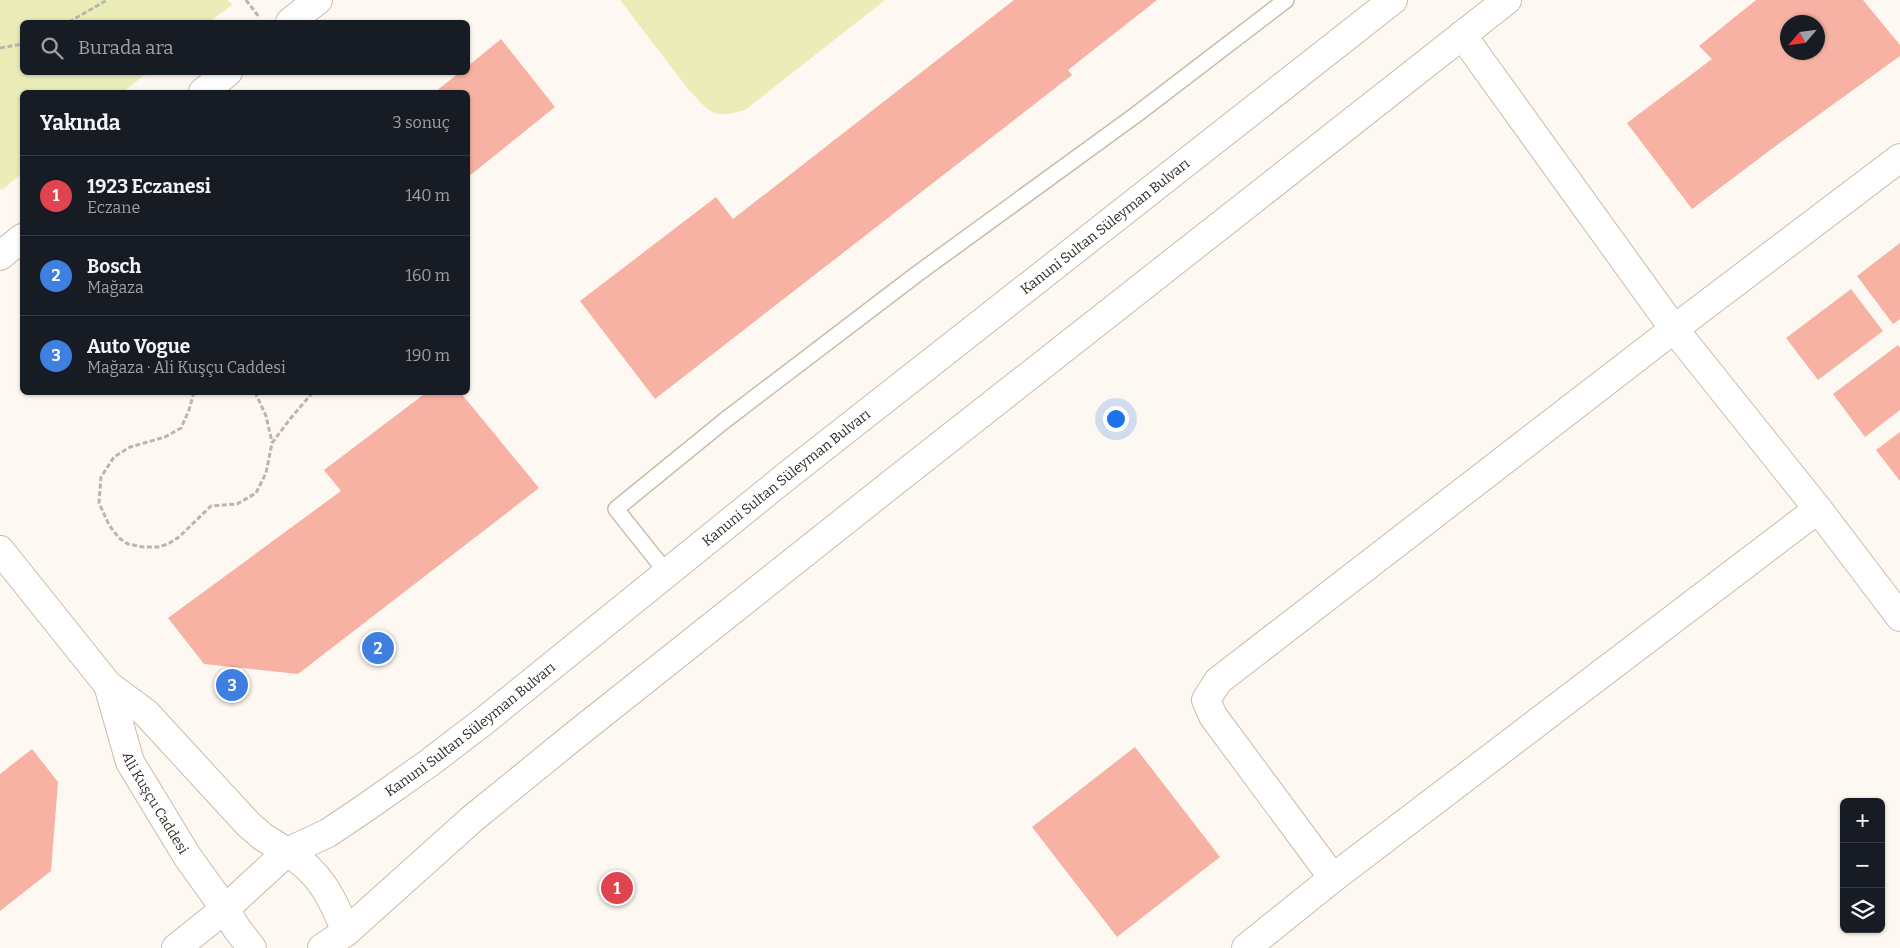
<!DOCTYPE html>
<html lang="tr">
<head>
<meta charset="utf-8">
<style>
	body { margin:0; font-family:Bitter,serif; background:#242831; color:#f1f3f6 }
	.controls { position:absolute; right:15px; bottom:15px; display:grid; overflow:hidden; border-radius:8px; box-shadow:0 1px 4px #0004 }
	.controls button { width:45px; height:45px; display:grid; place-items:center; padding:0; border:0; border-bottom:1px solid #363941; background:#171b24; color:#f1f3f6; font:25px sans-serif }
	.compass { position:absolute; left:1780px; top:15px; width:45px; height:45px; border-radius:50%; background:#171b24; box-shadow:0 1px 4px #0004; rotate:242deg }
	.you { position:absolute; left:1115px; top:418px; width:18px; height:18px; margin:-12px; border:4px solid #fff; border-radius:50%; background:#1a73e8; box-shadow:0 0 0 8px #1a73e833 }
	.badge { display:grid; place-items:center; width:32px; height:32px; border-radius:50%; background:#2563eb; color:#fff; font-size:16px; font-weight:700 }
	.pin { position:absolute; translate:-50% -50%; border:2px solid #fff; box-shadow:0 1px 5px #0006 }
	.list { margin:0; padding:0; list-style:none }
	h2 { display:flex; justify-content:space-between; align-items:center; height:65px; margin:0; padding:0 20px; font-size:21px }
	h2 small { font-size:16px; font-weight:400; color:#9ea1a6 }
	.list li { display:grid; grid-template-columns:32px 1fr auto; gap:15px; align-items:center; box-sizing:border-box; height:80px; padding:0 20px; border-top:1px solid #363941 }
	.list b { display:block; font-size:19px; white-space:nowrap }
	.list p { margin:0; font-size:16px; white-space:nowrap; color:#9ea1a6 }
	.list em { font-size:16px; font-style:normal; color:#9ea1a6 }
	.icon { flex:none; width:28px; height:28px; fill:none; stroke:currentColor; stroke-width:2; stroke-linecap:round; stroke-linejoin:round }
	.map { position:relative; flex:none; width:1900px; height:948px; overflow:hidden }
	.search { position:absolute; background:#171b24; box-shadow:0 1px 4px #0004; left:20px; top:20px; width:450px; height:55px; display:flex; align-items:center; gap:12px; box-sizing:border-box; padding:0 18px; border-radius:8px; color:#9ea1a6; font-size:19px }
	.panel { position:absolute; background:#171b24; box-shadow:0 1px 4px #0004; left:20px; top:90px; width:450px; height:305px; border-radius:8px }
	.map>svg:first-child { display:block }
</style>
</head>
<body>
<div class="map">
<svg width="1900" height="948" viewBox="0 0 1900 948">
	<rect width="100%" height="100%" fill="#fef8f2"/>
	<g fill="#eaedb8">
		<polygon points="0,0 228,0 232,5 209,22 22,22 22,72 147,73 123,92 22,92 22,173 2,190 0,188"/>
		<path d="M620,0H885L745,110C712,120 710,112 688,89Z"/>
	</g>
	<g fill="#f7b2a3" fill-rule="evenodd">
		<polygon points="1014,0 1157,0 1068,70 1072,75 655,399 580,301 716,197 733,219"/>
		<path d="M1756,0H1863L1900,45V56L1777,145L1692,209L1627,123L1712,59L1699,46ZM1788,22H1818V52H1788Z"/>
		<polygon points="501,39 555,107 468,177 468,92 435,92 460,72 468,72 468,66"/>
		<polygon points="1900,243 1900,319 1893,324 1857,276"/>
		<polygon points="1851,289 1883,331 1818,380 1786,338"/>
		<polygon points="1898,345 1900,348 1900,410 1865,437 1833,394"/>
		<polygon points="427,392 460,392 539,488 298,674 204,664 168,618 341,491 324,470"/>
		<polygon points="1900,432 1900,481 1876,450"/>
		<polygon points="1135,747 1220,857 1117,937 1032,827"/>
		<polygon points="32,749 58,782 51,871 0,911 0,774"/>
	</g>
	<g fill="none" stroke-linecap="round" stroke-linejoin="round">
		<g stroke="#c9bcab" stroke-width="18">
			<polyline id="service" points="667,573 616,509 724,421 917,274 1137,114 1286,0"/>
		</g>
		<g stroke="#c9bcab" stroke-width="30">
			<g id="minor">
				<polyline points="290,22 318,0"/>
				<polyline points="1462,35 1674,329 1818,509 1900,617"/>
				<polyline points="203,92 228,72"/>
				<polyline points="0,256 22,238"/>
				<polyline points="1333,878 1213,716 1206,700 1218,681 1674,329 1900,158"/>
				<polyline points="1246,948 1333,878 1818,509"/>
			</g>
		</g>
		<g stroke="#c9bcab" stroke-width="30">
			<g id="tertiary">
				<polyline points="0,550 108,685 146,713 248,824 263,837 287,852"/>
				<path id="s1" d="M108,685L130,762L187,856L225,909"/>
			</g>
		</g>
		<g stroke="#c9bcab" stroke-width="30">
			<g id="primary">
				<path d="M287,852C320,872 332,897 346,932"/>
				<polyline points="225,909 237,929 252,948"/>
				<path id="s2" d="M176,948L225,909L287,852L328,833L368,806L429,763L484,721L788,475L1393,0"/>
				<polyline points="322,948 346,932 472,819 574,736 890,485 1507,0"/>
			</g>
		</g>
		<g stroke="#bbb5af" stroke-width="3" stroke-dasharray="5 2.5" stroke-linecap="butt">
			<polyline points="246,0 259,17"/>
			<polyline points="69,22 107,0"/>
			<polyline points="0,48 22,44"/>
			<polyline points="194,392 189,410 181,428 165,437 130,447 114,457 101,477 99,503 109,525 119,538 128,544 143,547 158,547 168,544 179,537 211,506 237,504 256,493 266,473 272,443 290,419 313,392"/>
			<polyline points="255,392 266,416 272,442"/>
		</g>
		<use href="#service" stroke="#fff" stroke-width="15"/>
		<use href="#minor" stroke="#fff" stroke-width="28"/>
		<use href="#tertiary" stroke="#fff" stroke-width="28"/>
		<use href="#primary" stroke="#fff" stroke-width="28"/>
	</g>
	<g text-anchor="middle" stroke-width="4.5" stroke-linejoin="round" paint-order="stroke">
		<g font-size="14" fill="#322d26" stroke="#fff">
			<text dy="5" stroke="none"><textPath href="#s2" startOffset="1178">Kanuni Sultan Süleyman Bulvarı</textPath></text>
			<text dy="5" stroke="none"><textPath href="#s2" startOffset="772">Kanuni Sultan Süleyman Bulvarı</textPath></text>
			<text dy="5" stroke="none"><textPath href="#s2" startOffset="368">Kanuni Sultan Süleyman Bulvarı</textPath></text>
			<text dy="5" stroke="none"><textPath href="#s1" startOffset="128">Ali Kuşçu Caddesi</textPath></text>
		</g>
	</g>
</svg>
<div class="controls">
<button>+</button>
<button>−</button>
<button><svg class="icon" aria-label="layers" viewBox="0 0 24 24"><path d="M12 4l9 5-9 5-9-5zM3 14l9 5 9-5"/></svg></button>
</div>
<svg class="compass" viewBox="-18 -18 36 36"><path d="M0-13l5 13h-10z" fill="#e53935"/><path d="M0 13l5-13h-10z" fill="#9ea1a6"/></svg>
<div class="you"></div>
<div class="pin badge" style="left:617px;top:888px;background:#e0444e">1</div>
<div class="pin badge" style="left:378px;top:648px;background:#3f7fe0">2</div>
<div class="pin badge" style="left:232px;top:685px;background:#3f7fe0">3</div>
<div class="search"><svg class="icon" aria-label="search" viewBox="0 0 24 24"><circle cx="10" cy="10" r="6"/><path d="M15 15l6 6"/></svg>Burada ara</div>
<section class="panel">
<h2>Yakında<small>3 sonuç</small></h2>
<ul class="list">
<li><span class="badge" style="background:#e0444e">1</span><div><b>1923 Eczanesi</b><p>Eczane</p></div><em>140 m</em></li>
<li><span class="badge" style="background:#3f7fe0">2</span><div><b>Bosch</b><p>Mağaza</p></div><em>160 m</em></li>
<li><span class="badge" style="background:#3f7fe0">3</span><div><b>Auto Vogue</b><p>Mağaza · Ali Kuşçu Caddesi</p></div><em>190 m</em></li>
</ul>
</section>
</div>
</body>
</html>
